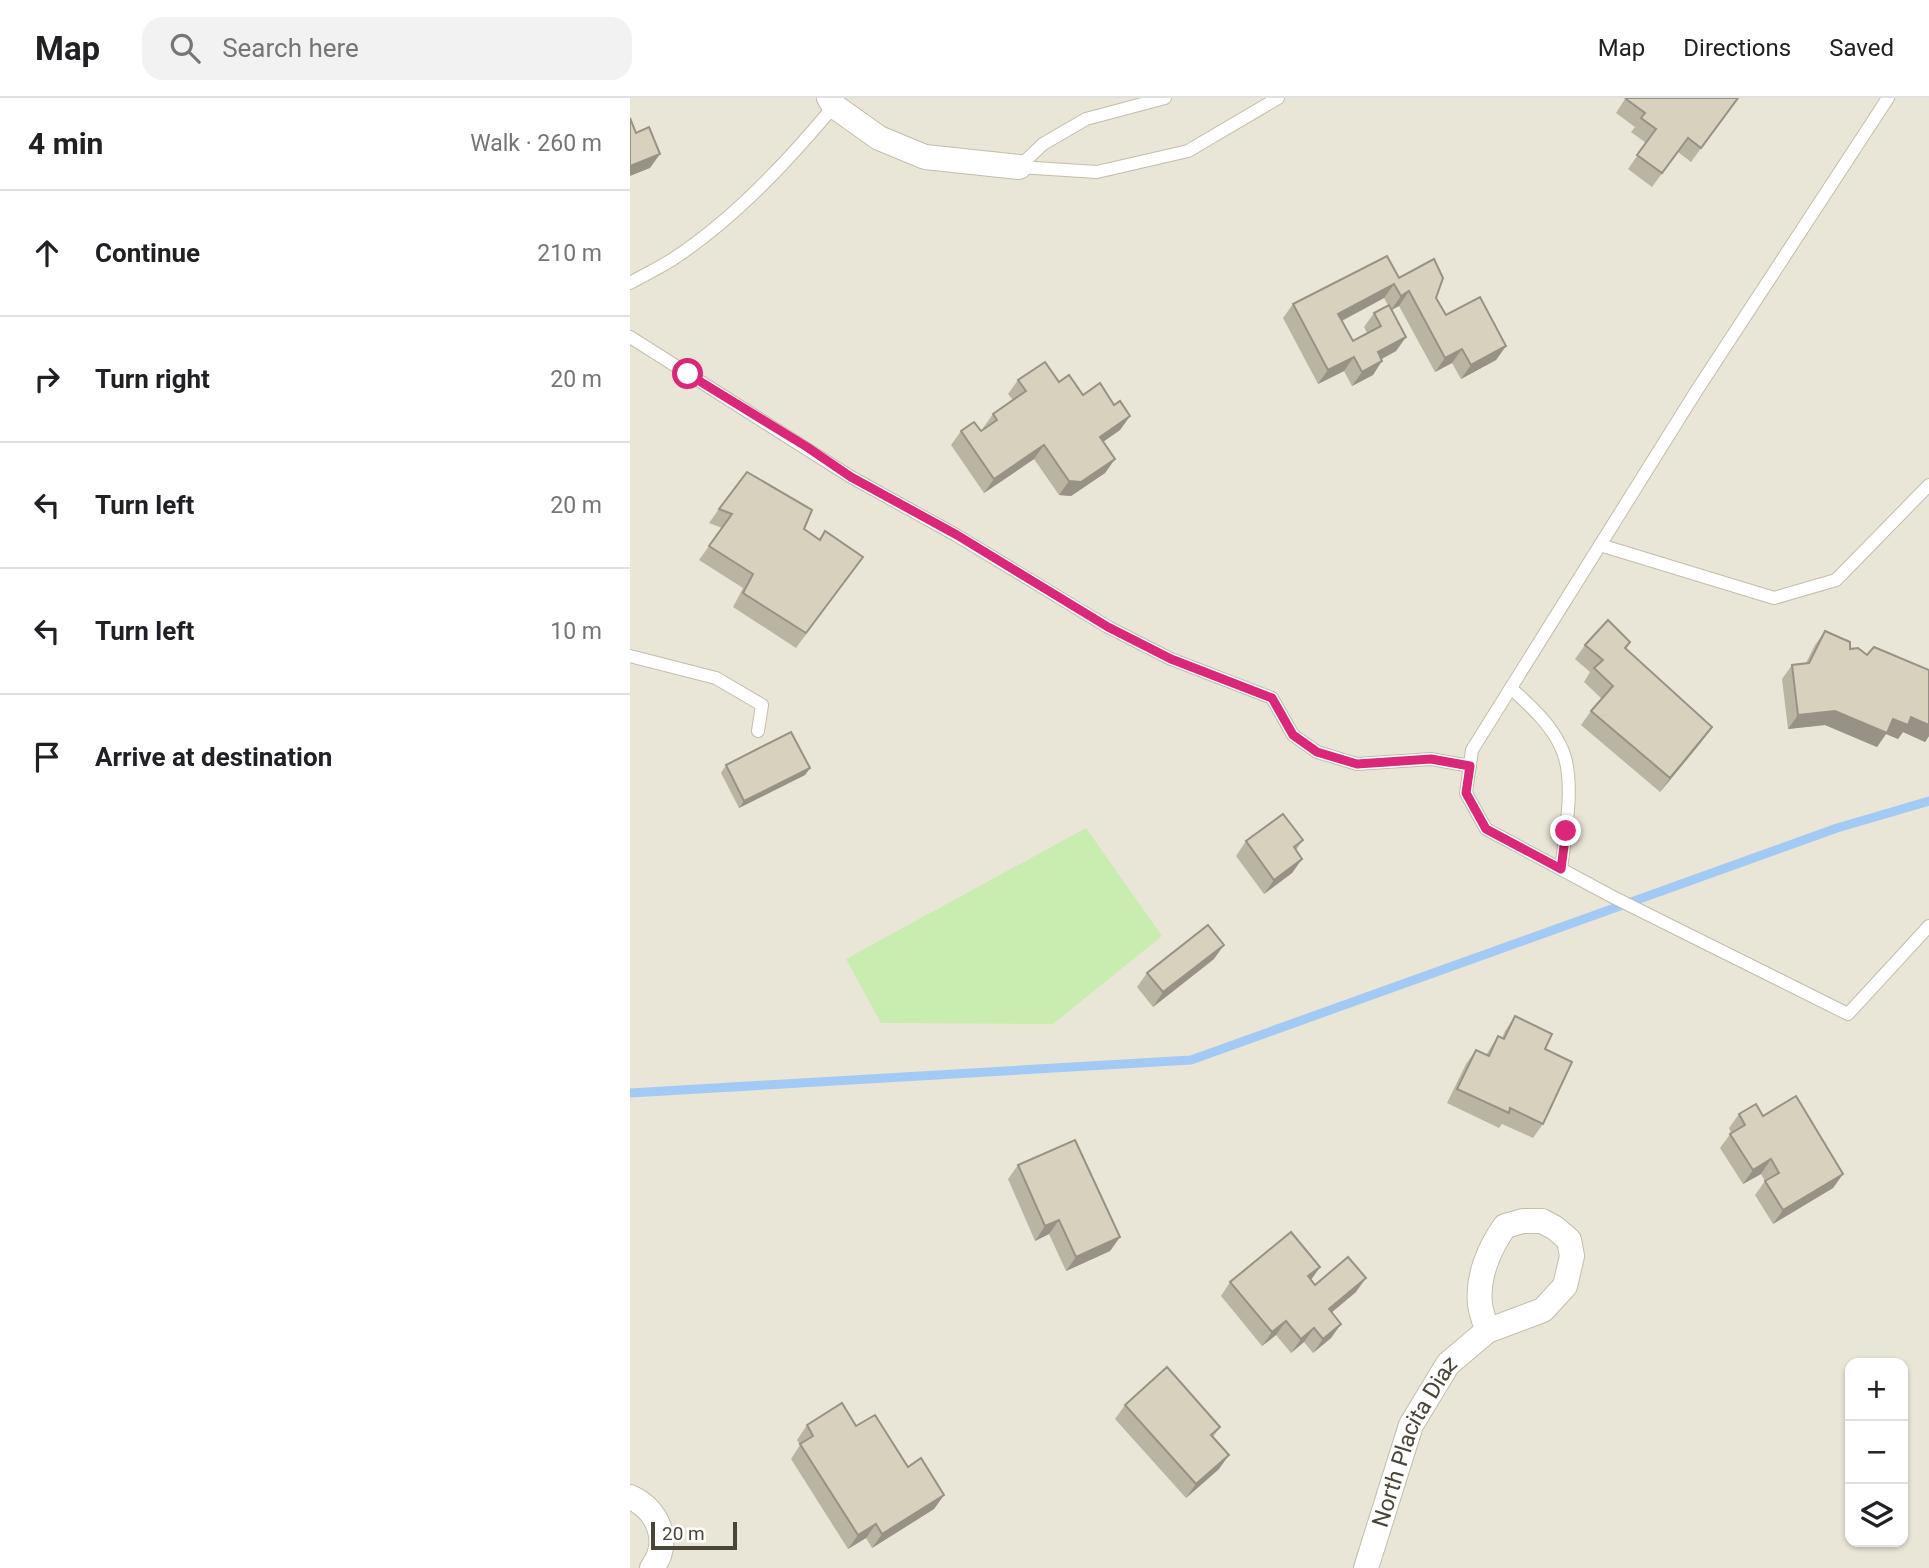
<!DOCTYPE html>
<html lang="en">
<head>
<meta charset="utf-8">
<style>
	body { margin:0; font-family:Roboto,sans-serif; background:#f2f2f2; color:#202124 }
	.controls { position:absolute; right:21px; bottom:21px; display:grid; overflow:hidden; border-radius:14px; box-shadow:0 2px 5px #0004 }
	.controls button { width:63px; height:63px; display:grid; place-items:center; padding:0; border:0; border-bottom:2px solid #e0e0e0; background:#fff; color:#202124; font:35px sans-serif }
	.scale { position:absolute; left:21px; bottom:18px; width:86px; box-sizing:border-box; padding-left:7px; border:4px solid #4a4537; border-top:0; font-size:19px; line-height:24px; white-space:nowrap; color:#4a4537; -webkit-text-stroke:5px #fff; paint-order:stroke }
	.stop { position:absolute; width:21px; height:21px; margin:-16px; border:5px solid #db2777; border-radius:50%; background:#fff }
	.stop.end { background:#db2777; border-color:#fff; box-shadow:0 2px 7px #0008 }
	.list { margin:0; padding:0; list-style:none }
	h2 { display:flex; justify-content:space-between; align-items:center; height:91px; margin:0; padding:0 28px; font-size:30px }
	h2 small { font-size:23px; font-weight:400; color:#757577 }
	.list li { display:grid; grid-template-columns:46px 1fr auto; gap:21px; align-items:center; box-sizing:border-box; height:126px; padding:0 28px; border-top:2px solid #e0e0e0 }
	.list b { display:block; font-size:26px; white-space:nowrap }
	.list em { font-size:23px; font-style:normal; color:#757577 }
	.icon { flex:none; width:38px; height:38px; fill:none; stroke:currentColor; stroke-width:2; stroke-linecap:round; stroke-linejoin:round }
	.map { position:relative; flex:none; width:1299px; height:1470px; overflow:hidden }
	header { display:flex; align-items:center; gap:42px; box-sizing:border-box; height:98px; padding:0 35px; background:#fff; border-bottom:2px solid #e0e0e0 }
	header strong { font-size:33px }
	nav { display:flex; gap:38px; margin-inline-start:auto; font-size:24px }
	.search { width:490px; height:63px; background:#f2f2f2; display:flex; align-items:center; gap:18px; box-sizing:border-box; padding:0 24px; border-radius:21px; color:#757577; font-size:26px }
	main { display:flex }
	aside { flex:1; background:#fff }
	.map>svg:first-child { display:block }
</style>
</head>
<body>
<header>
<strong>Map</strong>
<div class="search"><svg class="icon" aria-label="search" viewBox="0 0 24 24"><circle cx="10" cy="10" r="6"/><path d="M15 15l6 6"/></svg>Search here</div>
<nav><a>Map</a><a>Directions</a><a>Saved</a></nav>
</header>
<main>
<aside>
<h2>4 min<small>Walk · 260 m</small></h2>
<ul class="list">
<li><svg class="icon" aria-label="ahead" viewBox="0 0 24 24"><path d="M12 20V5M6 11l6-6 6 6"/></svg><div><b>Continue</b></div><em>210 m</em></li>
<li><svg class="icon" aria-label="right" viewBox="0 0 24 24"><path d="M7 20v-9h11M14 6l5 5-5 5"/></svg><div><b>Turn right</b></div><em>20 m</em></li>
<li><svg class="icon" aria-label="left" viewBox="0 0 24 24"><path d="M17 20v-9H6M10 6l-5 5 5 5"/></svg><div><b>Turn left</b></div><em>20 m</em></li>
<li><svg class="icon" aria-label="left" viewBox="0 0 24 24"><path d="M17 20v-9H6M10 6l-5 5 5 5"/></svg><div><b>Turn left</b></div><em>10 m</em></li>
<li><svg class="icon" aria-label="arrive" viewBox="0 0 24 24"><path d="M6 21V4h12l-3 4 3 4H6"/></svg><div><b>Arrive at destination</b></div></li>
</ul>
</aside>
<div class="map">
<svg width="1299" height="1470" viewBox="0 0 1299 1470">
	<rect width="100%" height="100%" fill="#f6f3e9"/>
	<path fill="#eae6d7" fill-rule="evenodd" d="M0,0H1299V1470H0ZM1220,1265H1273V1444H1220Z"/>
	<polygon fill="#c9ecb0" points="456,730 532,838 423,926 251,925 216,861"/>
	<g fill="none" stroke-linecap="round" stroke-linejoin="round">
		<polyline stroke="#a3c9f5" stroke-width="9" points="0,995 561,962 1207,730 1299,703"/>
		<g stroke="#c2bdab" stroke-width="14">
			<g id="lane">
				<polyline points="1258,0 1067,292 842,652 836,695 856,731 983,799 1218,916 1299,828"/>
				<polyline points="389,69 467,74 558,53 648,0"/>
				<polyline points="389,69 413,46 456,21 535,0"/>
				<path d="M0,185C14,177 29,170 43,161C104,121 157,64 204,8"/>
				<polyline points="0,239 221,379 326,437 478,529 541,561 642,600 663,637 687,654 727,666 801,661 840,668"/>
				<polyline points="970,447 1144,500 1206,482 1299,387"/>
				<polyline points="0,558 86,580 132,607 128,633"/>
				<path d="M881,590C899,607 919,624 930,647C947,679 935,736 931,771"/>
			</g>
		</g>
		<g stroke="#c2bdab" stroke-width="26">
			<g id="street">
				<polyline points="199,0 204,8 249,40 295,59 389,69"/>
				<path d="M0,1399C28,1411 42,1444 22,1470"/>
				<path id="s1" d="M736,1470L781,1327L818,1266L857,1233L913,1212L935,1188L942,1158L939,1142L925,1130L912,1123H893L875,1128C860,1149 847,1178 850,1206C851,1215 855,1224 857,1233"/>
			</g>
		</g>
		<use href="#lane" stroke="#fff" stroke-width="12"/>
		<use href="#street" stroke="#fff" stroke-width="24"/>
	</g>
	<g fill="#bab4a3" fill-rule="evenodd">
		<polygon points="993,0 1108,0 1061,64 1048,54 1022,89 998,71 1016,45 1001,34 1005,29 986,15 995,1"/>
		<path d="M769,180L806,200L816,217L876,248L866,262L831,281L822,265L805,274L769,208L762,212L776,239L766,253L752,261L743,277L722,288L714,273L688,286L653,220L663,206ZM754,200L758,207L744,215L734,229L737,235L723,243L712,223Z"/>
		<polygon points="388,282 429,284 453,297 484,307 500,318 490,332 473,344 485,361 475,375 441,398 429,397 404,361 354,395 321,347 331,333 351,333 354,332 353,330 363,316 383,302 378,296"/>
		<polygon points="89,411 174,431 189,441 195,433 233,459 166,550 103,509 113,490 69,462 92,430 79,425"/>
		<polygon points="1195,533 1220,551 1237,557 1299,572 1299,638 1295,644 1273,634 1268,641 1256,636 1247,649 1195,627 1158,631 1152,581 1162,567 1176,565 1185,547"/>
		<polygon points="1000,544 996,551 1072,643 1030,694 951,627 961,613 972,601 954,584 960,574 945,561 955,547"/>
		<polygon points="96,667 180,670 175,677 109,710 91,675"/>
		<polygon points="673,742 666,752 672,761 662,775 634,796 606,758 616,743"/>
		<polygon points="584,861 523,909 507,889 517,875"/>
		<polygon points="885,918 915,951 913,1026 903,1040 872,1026 869,1030 817,1005 836,966 846,952 856,957 868,938 872,940 875,933"/>
		<polygon points="1109,1016 1213,1076 1203,1090 1143,1126 1125,1097 1135,1083 1131,1076 1113,1086 1090,1050 1101,1035 1099,1030"/>
		<polygon points="388,1067 490,1139 480,1153 436,1173 419,1136 405,1143 378,1081"/>
		<polygon points="690,1169 681,1182 685,1187 726,1194 702,1214 711,1226 701,1240 683,1255 674,1244 661,1255 646,1237 632,1248 591,1198 600,1184"/>
		<polygon points="495,1307 590,1329 583,1339 589,1371 556,1400 485,1321"/>
		<polygon points="177,1327 226,1328 314,1397 304,1411 242,1450 236,1440 218,1451 161,1361 170,1347 167,1342"/>
	</g>
	<g fill="#979285">
		<polygon points="30,56 20,70 0,78 0,68"/>
		<polygon points="764,186 754,200 698,230 708,216"/>
		<polygon points="779,193 769,208 761,212 771,198"/>
		<polygon points="776,239 766,253 738,268 748,254"/>
		<polygon points="876,248 866,262 831,281 841,267"/>
		<polygon points="832,251 822,265 805,274 815,260"/>
		<polygon points="724,259 714,273 688,286 698,272"/>
		<polygon points="752,263 743,277 722,288 732,274"/>
		<polygon points="500,318 490,332 460,353 470,339"/>
		<polygon points="414,347 404,361 354,395 364,381"/>
		<polygon points="485,361 475,375 441,398 429,397 439,383"/>
		<polygon points="1205,613 1263,621 1281,619 1299,627 1299,638 1295,644 1273,634 1268,641 1256,636 1247,649 1195,627 1158,631 1168,617"/>
		<polygon points="1082,629 1072,643 1030,694 1040,680"/>
		<polygon points="180,670 175,677 109,710 114,703"/>
		<polygon points="672,761 662,775 634,796 644,782"/>
		<polygon points="594,847 584,861 523,909 533,894"/>
		<polygon points="1141,1061 1131,1076 1113,1086 1123,1072"/>
		<polygon points="1213,1076 1203,1090 1143,1126 1153,1112"/>
		<polygon points="429,1122 419,1136 405,1143 415,1128"/>
		<polygon points="490,1139 480,1153 436,1173 446,1159"/>
		<polygon points="690,1169 680,1183 678,1178"/>
		<polygon points="736,1180 726,1194 689,1225 699,1211"/>
		<polygon points="656,1223 646,1237 632,1248 642,1234"/>
		<polygon points="711,1226 701,1240 683,1255 693,1241"/>
		<polygon points="684,1230 674,1244 661,1255 671,1241"/>
		<polygon points="599,1357 589,1371 556,1400 566,1386"/>
		<polygon points="314,1397 304,1411 242,1450 252,1436"/>
		<polygon points="246,1426 236,1440 218,1451 228,1437"/>
	</g>
	<g fill="#d8d1be" stroke="#979285" stroke-width="2">
		<polygon points="996,0 1108,0 1071,50 1058,40 1032,75 1007,57 1026,31 1011,20 1015,15 996,1"/>
		<polygon points="0,20 6,35 19,29 30,56 0,68"/>
		<polygon points="757,158 769,180 804,161 813,180 806,200 816,217 850,199 876,248 841,267 832,251 815,260 779,193 771,198 764,186 708,216 723,243 751,228 744,215 759,207 776,239 748,254 752,263 732,274 724,259 698,272 663,206"/>
		<polygon points="415,264 429,284 439,277 453,297 470,285 484,307 490,303 500,318 470,339 485,361 451,384 439,383 414,347 364,381 331,333 344,324 351,333 367,322 363,316 396,293 388,282"/>
		<polygon points="117,374 182,412 174,431 190,442 195,433 233,459 176,535 113,495 123,476 79,448 102,416 89,411"/>
		<polygon points="978,522 1000,544 995,550 1082,629 1040,680 961,613 983,588 964,570 973,562 955,547"/>
		<polygon points="1195,533 1220,544 1220,551 1228,550 1237,557 1244,549 1299,572 1299,627 1281,619 1278,627 1263,621 1257,635 1205,613 1168,617 1162,567 1179,565"/>
		<polygon points="161,634 180,670 114,703 96,667"/>
		<polygon points="653,716 673,742 664,749 672,761 644,782 616,743"/>
		<polygon points="578,827 594,847 533,894 517,875"/>
		<polygon points="885,918 922,936 915,951 942,964 913,1026 880,1010 879,1015 827,991 846,952 859,958 868,938 874,941"/>
		<polygon points="1166,998 1213,1076 1153,1112 1135,1083 1149,1075 1141,1061 1123,1072 1100,1036 1115,1027 1109,1016 1126,1006 1133,1018"/>
		<polygon points="445,1042 490,1139 446,1159 429,1122 415,1128 388,1067"/>
		<polygon points="661,1134 690,1169 678,1178 685,1187 718,1159 736,1180 699,1211 711,1226 693,1241 684,1230 671,1241 656,1223 642,1234 600,1184"/>
		<polygon points="537,1269 590,1329 581,1337 599,1357 566,1386 495,1307"/>
		<polygon points="212,1305 226,1328 245,1317 278,1369 291,1360 314,1397 252,1436 246,1426 228,1437 170,1346 183,1338 177,1327"/>
	</g>
	<g fill="none" stroke-linecap="round" stroke-linejoin="round">
		<polyline stroke="#db2777" stroke-width="9" points="58,276 177,349 221,379 327,437 478,529 541,561 642,600 663,637 687,654 727,666 801,661 840,668 836,695 856,731 931,771 936,733"/>
	</g>
	<g text-anchor="middle" stroke-width="7" stroke-linejoin="round" paint-order="stroke">
		<g font-size="23" fill="#4a4537" stroke="#fff">
			<text dy="8" stroke="none"><textPath href="#s1" startOffset="136">North Placita Diaz</textPath></text>
		</g>
	</g>
</svg>
<div class="controls">
<button>+</button>
<button>−</button>
<button><svg class="icon" aria-label="layers" viewBox="0 0 24 24"><path d="M12 4l9 5-9 5-9-5zM3 14l9 5 9-5"/></svg></button>
</div>
<div class="scale">20 m</div>
<div class="stop" style="left:58px;top:276px"></div>
<div class="stop end" style="left:936px;top:733px"></div>
</div>
</main>
</body>
</html>
